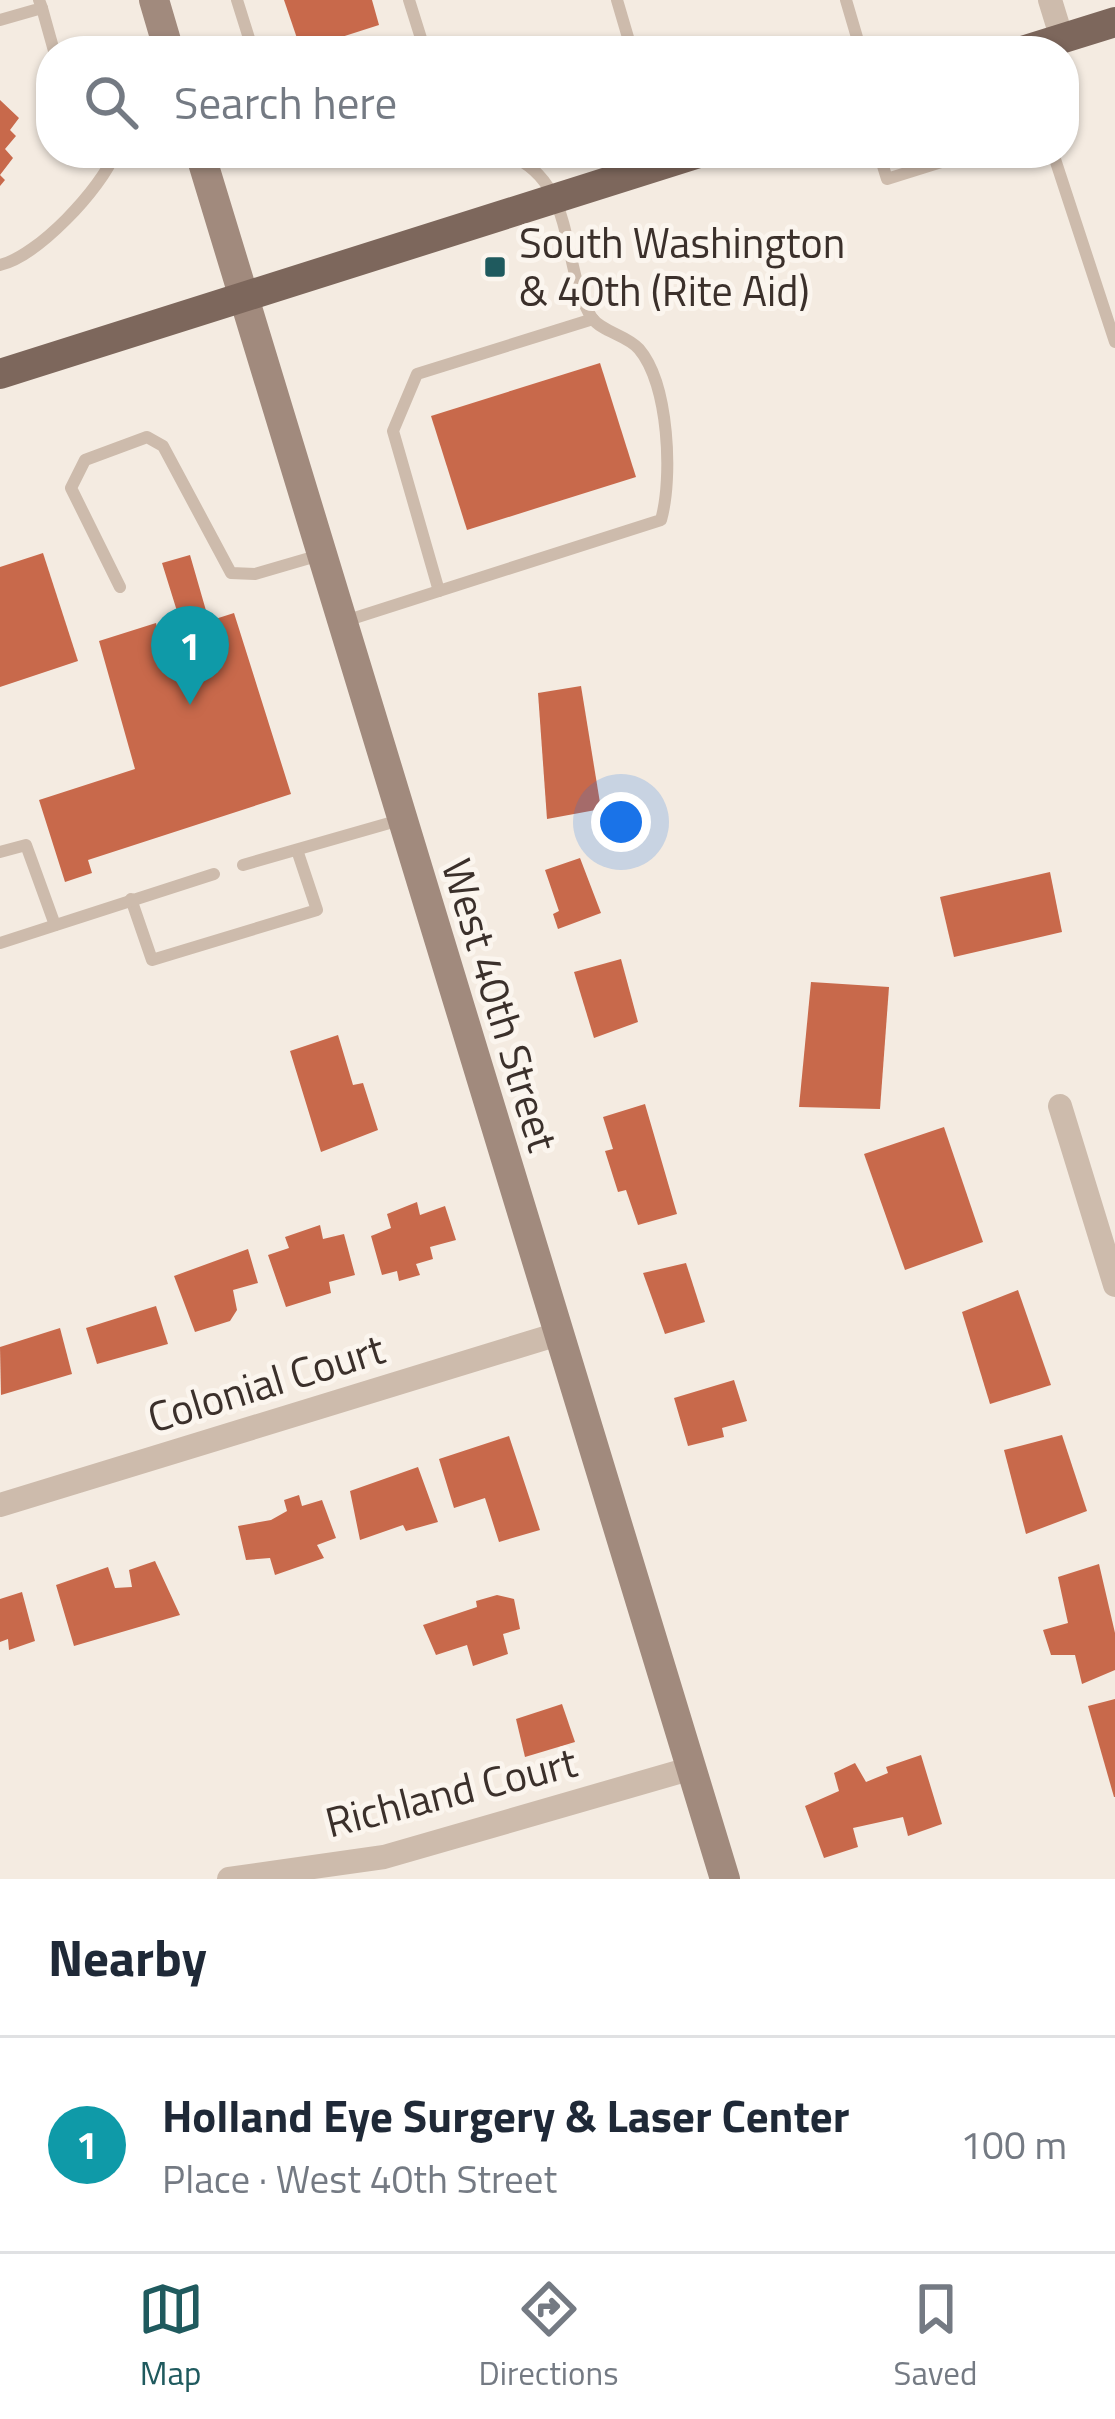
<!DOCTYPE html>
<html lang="en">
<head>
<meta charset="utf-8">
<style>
	body { margin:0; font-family:"Titillium Web",sans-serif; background:#f6f6f7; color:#1f2937 }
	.you { position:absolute; left:621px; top:822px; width:42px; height:42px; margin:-30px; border:9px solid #fff; border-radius:50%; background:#1a73e8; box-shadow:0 0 0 18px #1a73e833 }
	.badge { display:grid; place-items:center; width:78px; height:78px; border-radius:50%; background:#1f5a5e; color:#fff; font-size:39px; font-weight:700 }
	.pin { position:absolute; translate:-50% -99px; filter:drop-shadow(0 3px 6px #0008) }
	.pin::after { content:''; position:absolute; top:63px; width:42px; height:36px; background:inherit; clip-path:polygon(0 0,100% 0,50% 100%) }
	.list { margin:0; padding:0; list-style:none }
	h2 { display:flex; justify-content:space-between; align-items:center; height:156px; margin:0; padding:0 48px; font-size:51px }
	h2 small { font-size:39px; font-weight:400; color:#747a83 }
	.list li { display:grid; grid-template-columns:78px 1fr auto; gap:36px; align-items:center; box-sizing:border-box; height:216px; padding:0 48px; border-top:3px solid #e0e1e3 }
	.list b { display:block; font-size:45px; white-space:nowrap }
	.list p { margin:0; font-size:39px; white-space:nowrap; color:#747a83 }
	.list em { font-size:39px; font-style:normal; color:#747a83 }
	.icon { flex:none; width:66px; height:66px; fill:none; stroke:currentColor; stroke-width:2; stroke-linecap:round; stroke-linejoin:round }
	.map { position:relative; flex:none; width:1115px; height:1879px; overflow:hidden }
	.search { position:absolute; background:#fff; box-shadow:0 3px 9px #0004; left:36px; right:36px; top:36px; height:132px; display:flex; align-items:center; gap:30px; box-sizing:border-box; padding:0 42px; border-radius:48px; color:#747a83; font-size:45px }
	.sheet { height:372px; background:#fff }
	nav { display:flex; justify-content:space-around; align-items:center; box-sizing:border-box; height:168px; border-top:3px solid #e0e1e3; background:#fff; font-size:33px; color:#747a83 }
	nav a { display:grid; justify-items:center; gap:6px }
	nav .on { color:#1f5a5e }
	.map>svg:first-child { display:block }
</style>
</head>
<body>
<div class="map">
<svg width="1115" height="1879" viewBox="0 0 1115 1879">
	<rect width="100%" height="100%" fill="#f4ebe1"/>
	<g fill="#c8694b">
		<polygon points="284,0 372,0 379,25 301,50"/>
		<polygon points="0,100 19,118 10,130 16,136 5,149 13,158 0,175 5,180 0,186"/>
		<polygon points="600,363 636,477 467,530 431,416"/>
		<polygon points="43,553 78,661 0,687 0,567"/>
		<polygon points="190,555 209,621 234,613 291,794 88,860 92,873 65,882 39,800 135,769 99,641 156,623 158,631 181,624 162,563"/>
		<polygon points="581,686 601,809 547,819 538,693"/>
		<polygon points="580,858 601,913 558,929 553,914 559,911 545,870"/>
		<polygon points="1050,872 1062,932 954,957 940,897"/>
		<polygon points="621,959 638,1022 594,1038 574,972"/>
		<polygon points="811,982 889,987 880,1109 799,1107"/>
		<polygon points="338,1035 353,1085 363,1083 378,1130 321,1152 290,1051"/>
		<polygon points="645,1104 677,1214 638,1225 626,1190 618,1192 605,1151 613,1149 603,1117"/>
		<polygon points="944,1127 983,1242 905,1270 864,1154"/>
		<polygon points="417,1202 420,1215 445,1206 456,1240 430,1247 433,1259 416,1264 420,1275 399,1281 397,1271 382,1275 371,1236 391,1228 387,1214"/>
		<polygon points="320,1225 323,1239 344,1234 355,1275 329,1282 331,1293 286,1307 268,1255 289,1248 285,1237"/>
		<polygon points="248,1249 258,1283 233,1290 237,1310 230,1321 195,1332 174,1276"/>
		<polygon points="686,1263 705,1322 665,1334 643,1273"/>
		<polygon points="1018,1290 1051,1385 990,1404 962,1312"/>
		<polygon points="156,1306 168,1344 97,1364 86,1328"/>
		<polygon points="60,1328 72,1374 1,1395 0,1347"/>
		<polygon points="734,1380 747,1421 722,1428 724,1437 688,1446 674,1398"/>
		<polygon points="1062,1435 1087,1511 1026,1534 1004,1450"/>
		<polygon points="509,1436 540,1530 499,1542 485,1498 454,1508 439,1459"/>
		<polygon points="418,1467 438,1522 406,1531 403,1525 360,1540 350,1491"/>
		<polygon points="299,1495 302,1506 322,1500 336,1538 317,1545 324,1558 275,1575 270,1558 246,1560 238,1526 271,1520 287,1511 284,1500"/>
		<polygon points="155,1561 180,1615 74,1646 56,1585 108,1567 115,1588 132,1587 129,1570"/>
		<polygon points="1099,1564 1115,1633 1115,1670 1082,1684 1075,1655 1051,1655 1043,1630 1068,1623 1058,1577"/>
		<polygon points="22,1592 35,1641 9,1650 8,1639 0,1642 0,1599"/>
		<polygon points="497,1595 514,1599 520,1629 503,1634 508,1654 473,1666 467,1645 436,1655 423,1625 477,1607 476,1601"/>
		<polygon points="1115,1699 1115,1797 1114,1797 1088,1706"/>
		<polygon points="562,1704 575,1742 525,1757 516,1719"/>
		<polygon points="921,1755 942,1824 908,1836 903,1817 853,1828 858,1847 824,1858 805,1806 839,1791 834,1773 855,1763 866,1782 888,1773 886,1767"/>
	</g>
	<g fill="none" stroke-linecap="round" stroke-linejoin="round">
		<g stroke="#cdbbac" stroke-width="12">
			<polyline points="237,0 253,51"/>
			<polyline points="409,0 425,51"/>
			<polyline points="617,0 632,51"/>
			<polyline points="846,0 861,51"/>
			<polyline points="42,8 54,51"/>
			<polyline points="0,20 42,8 39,0"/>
			<polyline points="879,153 887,179 970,153"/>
			<polyline points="1053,153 1115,342"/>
			<polyline points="207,163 234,153"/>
			<path d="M0,265C38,256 101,189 115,153"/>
			<polyline points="120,587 71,488 85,460 147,437 163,446 231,573 255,574 320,555"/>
			<polyline points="439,591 393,431 417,374 593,319"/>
			<path d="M342,622L661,520C673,478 669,384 639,349C627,335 602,332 592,318C559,268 580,179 504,153"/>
			<polyline points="0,852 26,845 55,925"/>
			<polyline points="243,865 400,820"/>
			<polyline points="131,899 152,960 317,910 297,850"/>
			<polyline points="0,943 214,874"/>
		</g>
		<g stroke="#cdbbac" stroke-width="24">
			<polyline points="1050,0 1062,39"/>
			<polyline points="1060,1106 1115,1285"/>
			<polyline points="0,1505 555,1335"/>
			<polyline points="229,1879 384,1857 689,1769"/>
		</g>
		<g stroke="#a18a7d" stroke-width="30">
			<polyline points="154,0 169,51"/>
			<polyline points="200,153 725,1879"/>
		</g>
		<g stroke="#7d675c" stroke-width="30">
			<polyline points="1022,51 1115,22"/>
			<polyline points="0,374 699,153"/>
		</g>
	</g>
	<rect fill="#1f5a5e" stroke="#fbf5ee" stroke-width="4.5" x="483" y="255" width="24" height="24" rx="6"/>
	<g text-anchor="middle" stroke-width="10" stroke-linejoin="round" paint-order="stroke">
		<g font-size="42" fill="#3b302b" stroke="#fbf5ee" text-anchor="start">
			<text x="519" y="258">South Washington<tspan x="519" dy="48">&amp; 40th (Rite Aid)</tspan></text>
		</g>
		<g font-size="42" fill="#3b302b" stroke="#fbf5ee">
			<text transform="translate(500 1005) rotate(73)" y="15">West 40th Street</text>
			<text transform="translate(266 1383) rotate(-17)" y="15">Colonial Court</text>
			<text transform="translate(451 1792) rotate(-14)" y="15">Richland Court</text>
		</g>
	</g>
</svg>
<div class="you"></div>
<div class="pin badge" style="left:190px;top:705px;background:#0f9aa8">1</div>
<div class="search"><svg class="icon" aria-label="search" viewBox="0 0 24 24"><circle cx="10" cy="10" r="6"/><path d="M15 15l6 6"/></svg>Search here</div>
</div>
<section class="sheet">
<h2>Nearby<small></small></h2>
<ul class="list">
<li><span class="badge" style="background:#0f9aa8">1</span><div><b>Holland Eye Surgery &amp; Laser Center</b><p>Place · West 40th Street</p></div><em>100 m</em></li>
</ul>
</section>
<nav>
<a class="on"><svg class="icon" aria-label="map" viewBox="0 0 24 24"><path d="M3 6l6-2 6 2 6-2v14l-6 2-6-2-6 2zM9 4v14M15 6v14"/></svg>Map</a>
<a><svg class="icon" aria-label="directions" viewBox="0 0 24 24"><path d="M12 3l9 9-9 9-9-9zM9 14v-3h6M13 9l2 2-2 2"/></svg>Directions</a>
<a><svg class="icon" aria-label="saved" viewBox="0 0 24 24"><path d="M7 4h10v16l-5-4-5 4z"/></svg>Saved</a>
</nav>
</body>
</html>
